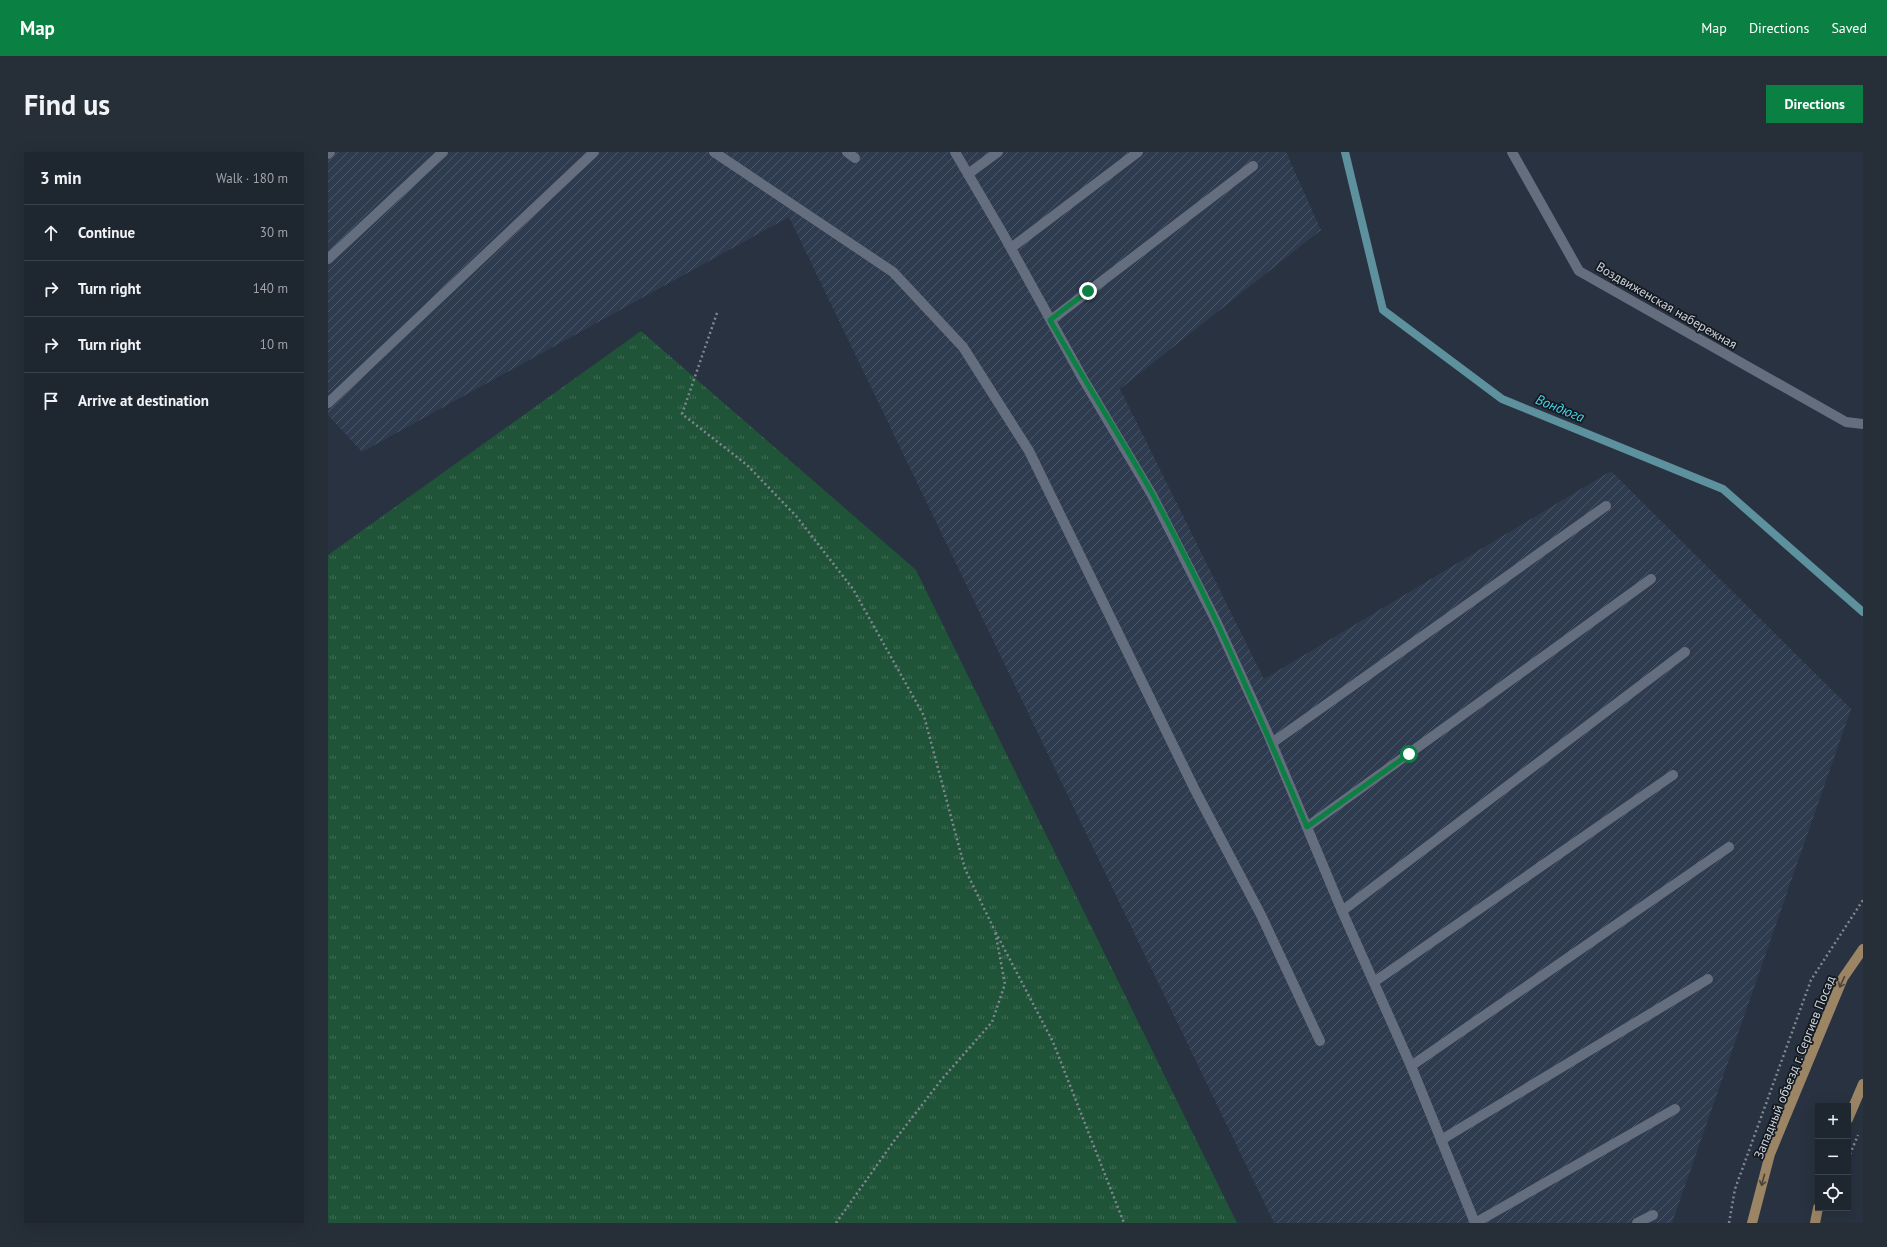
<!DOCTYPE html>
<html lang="en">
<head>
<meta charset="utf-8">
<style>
	body { margin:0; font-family:"PT Sans",sans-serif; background:#262e38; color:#f1f3f6 }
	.controls { position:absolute; right:12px; bottom:12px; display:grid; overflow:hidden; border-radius:0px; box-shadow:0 4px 16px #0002 }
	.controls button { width:36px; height:36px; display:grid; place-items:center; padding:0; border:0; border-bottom:1px solid #3c434c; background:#1e2630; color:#f1f3f6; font:20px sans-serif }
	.stop { position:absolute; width:12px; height:12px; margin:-9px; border:3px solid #0b8043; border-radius:50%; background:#fff }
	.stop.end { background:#0b8043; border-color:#fff; box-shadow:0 1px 4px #0008 }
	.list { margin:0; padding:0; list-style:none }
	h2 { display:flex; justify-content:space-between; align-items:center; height:52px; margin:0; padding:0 16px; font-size:17px }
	h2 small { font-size:13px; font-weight:400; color:#a1a5ab }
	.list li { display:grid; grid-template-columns:26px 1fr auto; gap:12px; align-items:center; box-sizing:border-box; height:56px; padding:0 16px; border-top:1px solid #3c434c }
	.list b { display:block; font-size:15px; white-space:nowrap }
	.list em { font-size:13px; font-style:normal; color:#a1a5ab }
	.icon { flex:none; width:22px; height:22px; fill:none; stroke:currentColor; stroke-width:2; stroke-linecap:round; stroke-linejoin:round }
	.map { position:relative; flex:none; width:1535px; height:1071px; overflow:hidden; border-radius:0px }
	header { display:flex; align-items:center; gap:24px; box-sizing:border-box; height:56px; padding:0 20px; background:#0b8043; color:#fff }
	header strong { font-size:19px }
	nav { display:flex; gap:22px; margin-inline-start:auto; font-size:14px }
	.intro { display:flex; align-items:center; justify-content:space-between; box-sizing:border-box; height:96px; padding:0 24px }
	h1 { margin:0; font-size:28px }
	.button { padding:10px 18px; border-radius:0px; background:#0b8043; color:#fff; font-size:14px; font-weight:700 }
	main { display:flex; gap:24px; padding:0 24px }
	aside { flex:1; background:#1e2630; border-radius:0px; box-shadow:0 4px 16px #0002 }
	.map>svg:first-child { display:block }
</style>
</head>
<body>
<header>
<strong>Map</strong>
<nav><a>Map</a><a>Directions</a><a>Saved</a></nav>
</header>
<div class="intro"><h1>Find us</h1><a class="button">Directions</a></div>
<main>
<aside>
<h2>3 min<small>Walk · 180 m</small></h2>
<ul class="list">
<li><svg class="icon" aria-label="ahead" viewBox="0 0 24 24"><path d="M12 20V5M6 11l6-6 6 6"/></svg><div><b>Continue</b></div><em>30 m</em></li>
<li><svg class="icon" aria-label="right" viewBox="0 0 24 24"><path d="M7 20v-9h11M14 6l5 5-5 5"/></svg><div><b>Turn right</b></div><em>140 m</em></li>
<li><svg class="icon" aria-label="right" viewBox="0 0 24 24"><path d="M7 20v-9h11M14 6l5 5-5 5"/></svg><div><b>Turn right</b></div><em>10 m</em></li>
<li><svg class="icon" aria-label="arrive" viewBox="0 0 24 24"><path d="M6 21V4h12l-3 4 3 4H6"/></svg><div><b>Arrive at destination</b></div></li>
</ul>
</aside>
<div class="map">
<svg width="1535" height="1071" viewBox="0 0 1535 1071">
	<defs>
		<pattern id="industrial-furrows" width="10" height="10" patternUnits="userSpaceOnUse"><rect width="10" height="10" fill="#2f3c4f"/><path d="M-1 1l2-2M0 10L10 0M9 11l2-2" fill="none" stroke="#4c5768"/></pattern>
		<pattern id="grass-tufts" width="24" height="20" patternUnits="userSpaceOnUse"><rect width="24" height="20" fill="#205438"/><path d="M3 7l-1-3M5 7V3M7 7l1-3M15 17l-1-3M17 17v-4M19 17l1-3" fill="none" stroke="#3f6c54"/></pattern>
	</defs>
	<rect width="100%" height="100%" fill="#283240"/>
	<polygon fill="url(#industrial-furrows)" points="0,0 958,0 993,78 792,237 936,527 1283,319 1523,557 1344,1071 946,1071 461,65 34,300 0,263"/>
	<polygon fill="url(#grass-tufts)" points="313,179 588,418 909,1071 0,1071 0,403"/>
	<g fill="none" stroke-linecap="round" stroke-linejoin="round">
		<polyline stroke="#5d919d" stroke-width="8" points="1017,0 1055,158 1174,247 1395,337 1535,460"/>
		<g stroke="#808793" stroke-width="2.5" stroke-dasharray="2 3" stroke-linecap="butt">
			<polyline points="389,161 354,262 419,313 469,365 525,437 596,564 637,717 667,779"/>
			<polyline points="1520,1007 1530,983"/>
			<polyline points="508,1071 566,989 614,927 664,870 677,832 667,779 725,890 796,1071"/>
			<polyline points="1401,1071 1407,1037 1483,828 1535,748"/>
		</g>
		<g stroke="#646e7f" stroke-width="10">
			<polyline points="386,0 565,120 635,195 701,299 867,638 933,763 992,889"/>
			<polyline points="519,0 527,6"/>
			<polyline points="627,0 675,82 754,225 824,343 889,471 940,582 1014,759 1083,914 1147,1071"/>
			<polyline points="0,2 2,0"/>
			<polyline points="640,22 670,0"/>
			<polyline points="683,96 810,0"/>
			<polyline points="0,107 115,0"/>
			<polyline points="723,168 925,14"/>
			<polyline points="0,251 266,0"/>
			<polyline points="944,591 1278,354"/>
			<polyline points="979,675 1323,427"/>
			<polyline points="1014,759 1357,500"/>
			<polyline points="1046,830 1345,623"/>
			<polyline points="1083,914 1401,695"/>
			<polyline points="1113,988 1380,827"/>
			<polyline points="1147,1071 1347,957"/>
			<polyline points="1309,1071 1325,1063"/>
		</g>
		<polyline stroke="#646e7f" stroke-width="10" points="1184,0 1251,119 1518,270 1535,272"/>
		<g stroke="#9c8564" stroke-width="10">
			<polyline points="1520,967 1535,932"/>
			<polyline points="1424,1071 1442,1002 1515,826 1535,797"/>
			<polyline points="1487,1071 1490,1056"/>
		</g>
	</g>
	<defs><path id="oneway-shaft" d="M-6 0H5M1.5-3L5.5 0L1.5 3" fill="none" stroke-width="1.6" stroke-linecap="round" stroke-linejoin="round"/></defs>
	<g stroke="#4b443b">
		<use href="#oneway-shaft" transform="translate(1514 830) rotate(115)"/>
		<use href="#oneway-shaft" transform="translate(1435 1028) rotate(105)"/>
	</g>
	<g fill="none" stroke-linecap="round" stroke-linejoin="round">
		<path stroke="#0b8043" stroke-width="5" d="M760,139L722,168C755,227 792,284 825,343C883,450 931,563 979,675L1081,602"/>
	</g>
	<g text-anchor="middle" stroke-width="3.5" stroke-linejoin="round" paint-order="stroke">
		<g font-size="13" fill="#cdd3dc" stroke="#151920">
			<text transform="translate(1339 153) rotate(30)" y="5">Воздвиженская набережная</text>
			<text transform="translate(1466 915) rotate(-68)" y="5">Западный объезд г. Сергиев Посад</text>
		</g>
		<g font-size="14" font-style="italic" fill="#45d3eb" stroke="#151920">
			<text transform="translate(1232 256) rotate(22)" y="5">Вондюга</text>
		</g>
	</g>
</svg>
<div class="controls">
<button>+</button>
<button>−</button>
<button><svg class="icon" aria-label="locate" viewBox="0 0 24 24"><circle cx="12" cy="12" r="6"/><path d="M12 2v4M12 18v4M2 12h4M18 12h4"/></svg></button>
</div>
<div class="stop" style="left:1081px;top:602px"></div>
<div class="stop end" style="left:760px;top:139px"></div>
</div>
</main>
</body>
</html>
